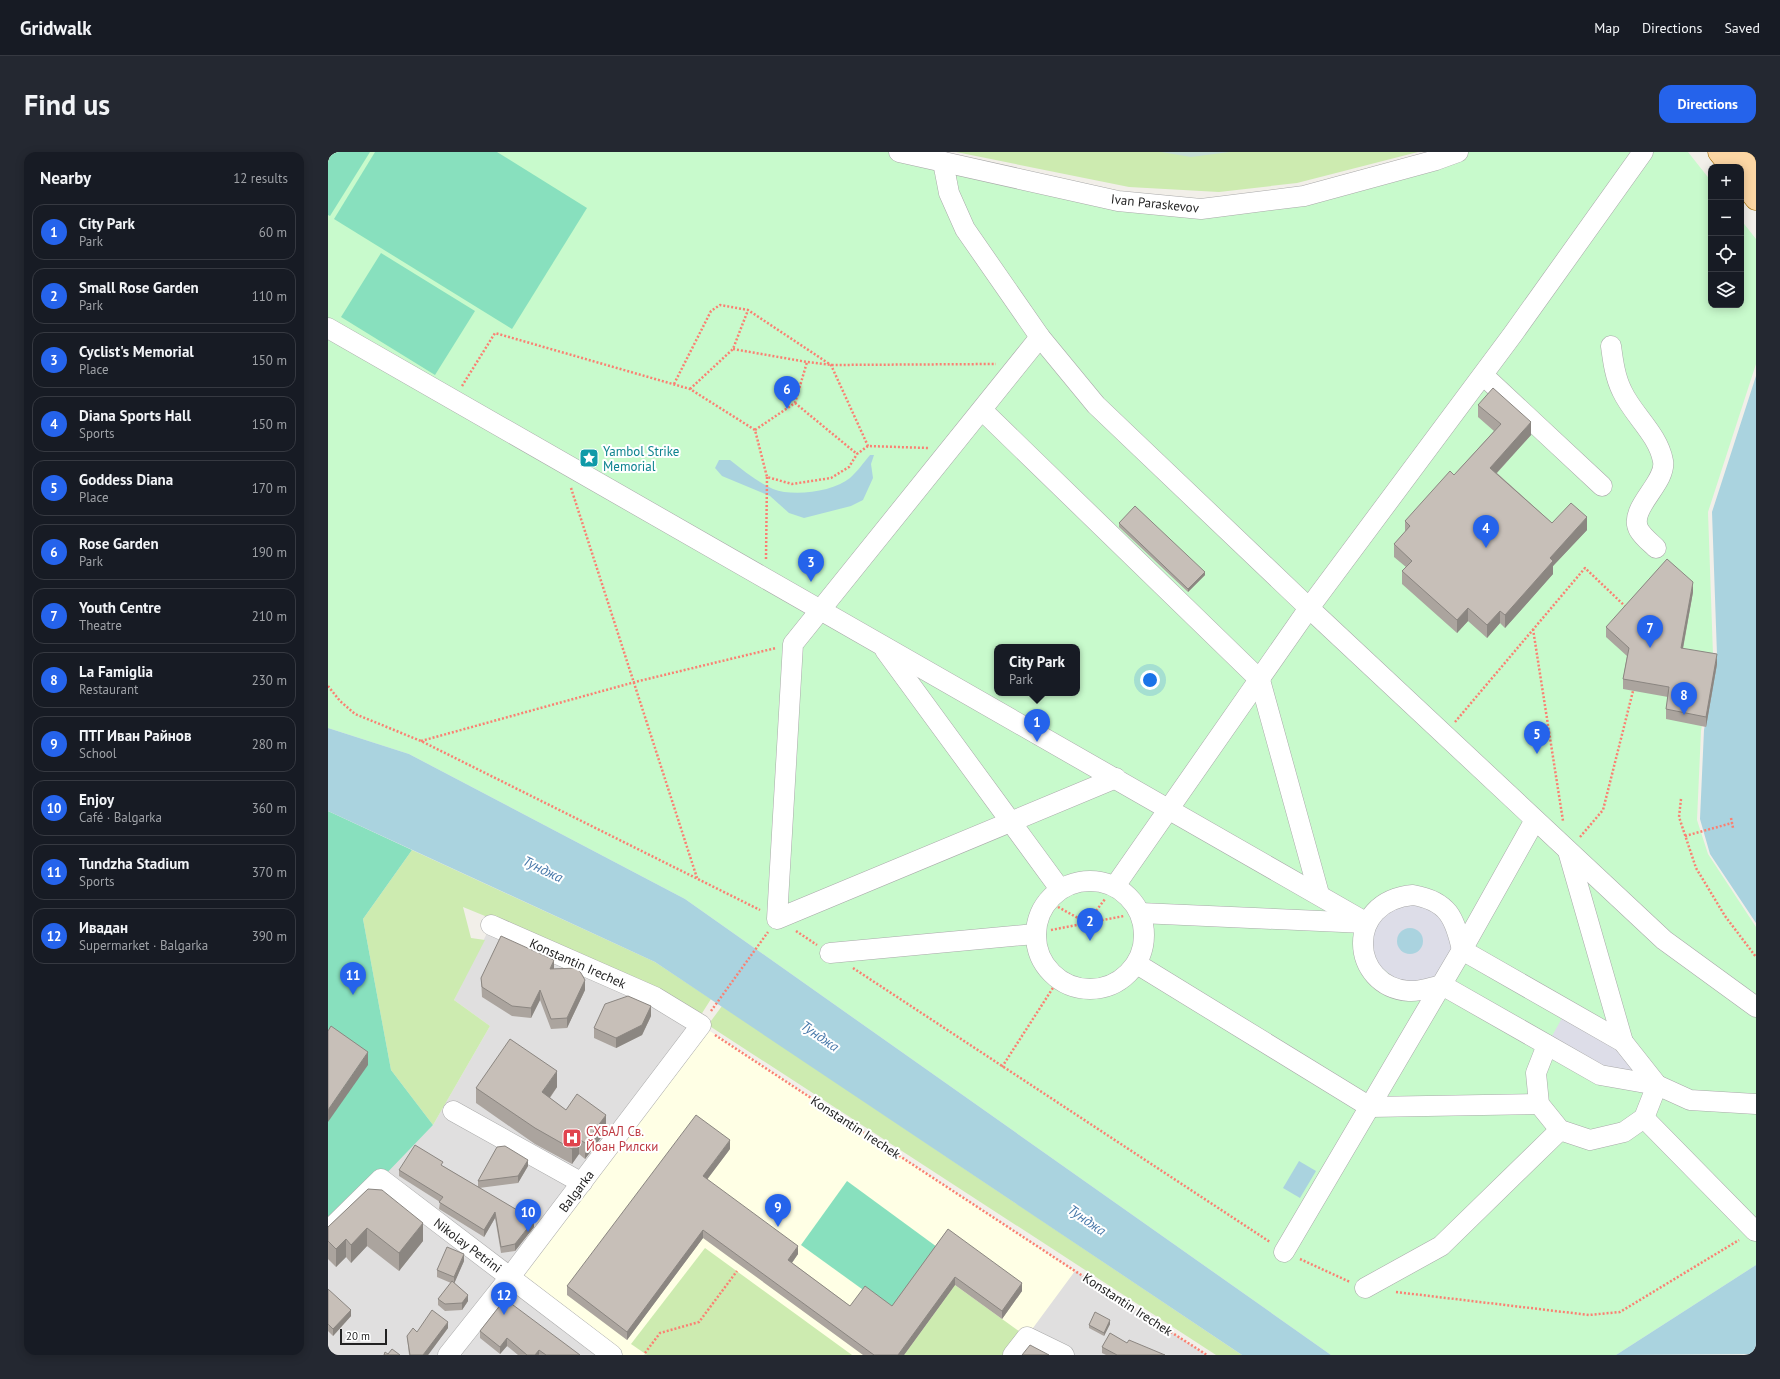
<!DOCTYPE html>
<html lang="en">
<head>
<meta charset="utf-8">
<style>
	body { margin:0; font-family:"PT Sans",sans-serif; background:#242831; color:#f1f3f6 }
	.controls { position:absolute; right:12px; top:12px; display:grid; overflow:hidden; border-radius:8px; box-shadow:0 2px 10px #0003 }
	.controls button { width:36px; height:36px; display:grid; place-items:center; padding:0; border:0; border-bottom:1px solid #363941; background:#171b24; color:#f1f3f6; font:20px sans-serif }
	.scale { position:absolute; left:12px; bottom:10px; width:47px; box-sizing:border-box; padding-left:4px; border:2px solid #222; border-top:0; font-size:11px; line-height:14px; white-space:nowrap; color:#222; -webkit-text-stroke:3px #fff; paint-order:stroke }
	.you { position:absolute; left:822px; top:528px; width:14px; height:14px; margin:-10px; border:3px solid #fff; border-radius:50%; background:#1a73e8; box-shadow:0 0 0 6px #1a73e833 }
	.badge { display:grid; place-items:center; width:26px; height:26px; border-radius:50%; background:#2563eb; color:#fff; font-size:13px; font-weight:700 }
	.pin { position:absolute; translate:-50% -33px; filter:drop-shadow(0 1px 2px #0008) }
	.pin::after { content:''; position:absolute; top:21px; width:14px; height:12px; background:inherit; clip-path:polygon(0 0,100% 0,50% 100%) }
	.popup { position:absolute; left:666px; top:492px; width:86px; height:52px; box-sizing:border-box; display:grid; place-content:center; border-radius:8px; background:#171b24; filter:drop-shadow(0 1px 3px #0005); font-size:13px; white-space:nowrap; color:#9ea1a6 }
	.popup b { font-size:15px; color:#f1f3f6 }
	.popup::after { content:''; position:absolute; left:50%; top:100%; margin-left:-8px; border:8px solid transparent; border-top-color:#171b24 }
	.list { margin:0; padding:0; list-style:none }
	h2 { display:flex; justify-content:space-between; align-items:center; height:52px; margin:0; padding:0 16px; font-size:17px }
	h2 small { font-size:13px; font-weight:400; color:#9ea1a6 }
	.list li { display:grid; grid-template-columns:26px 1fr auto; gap:12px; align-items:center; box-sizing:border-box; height:56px; margin:0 8px 8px; padding:0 8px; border:1px solid #363941; border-radius:12px }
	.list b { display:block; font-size:15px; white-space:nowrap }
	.list p { margin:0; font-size:13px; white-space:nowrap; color:#9ea1a6 }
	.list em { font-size:13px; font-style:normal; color:#9ea1a6 }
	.icon { flex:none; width:22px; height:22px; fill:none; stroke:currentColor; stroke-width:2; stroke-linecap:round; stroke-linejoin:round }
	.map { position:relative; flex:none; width:1428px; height:1203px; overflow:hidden; border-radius:12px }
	header { display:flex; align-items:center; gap:24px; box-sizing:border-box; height:56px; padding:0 20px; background:#171b24; border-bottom:1px solid #363941 }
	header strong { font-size:19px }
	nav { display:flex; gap:22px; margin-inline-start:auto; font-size:14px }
	.intro { display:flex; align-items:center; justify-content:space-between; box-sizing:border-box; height:96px; padding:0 24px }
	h1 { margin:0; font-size:28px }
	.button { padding:10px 18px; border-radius:12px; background:#2563eb; color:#fff; font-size:14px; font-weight:700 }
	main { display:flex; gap:24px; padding:0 24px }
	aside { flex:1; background:#171b24; border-radius:12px; box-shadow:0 2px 10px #0003 }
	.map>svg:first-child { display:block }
</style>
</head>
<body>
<header>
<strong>Gridwalk</strong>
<nav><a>Map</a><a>Directions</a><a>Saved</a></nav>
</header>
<div class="intro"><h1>Find us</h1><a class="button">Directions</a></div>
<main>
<aside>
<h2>Nearby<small>12 results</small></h2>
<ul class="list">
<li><span class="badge">1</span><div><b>City Park</b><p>Park</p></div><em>60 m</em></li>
<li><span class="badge">2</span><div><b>Small Rose Garden</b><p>Park</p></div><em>110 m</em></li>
<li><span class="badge">3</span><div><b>Cyclist's Memorial</b><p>Place</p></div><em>150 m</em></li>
<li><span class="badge">4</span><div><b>Diana Sports Hall</b><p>Sports</p></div><em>150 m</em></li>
<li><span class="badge">5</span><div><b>Goddess Diana</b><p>Place</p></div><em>170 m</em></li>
<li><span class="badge">6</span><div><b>Rose Garden</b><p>Park</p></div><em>190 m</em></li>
<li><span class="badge">7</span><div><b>Youth Centre</b><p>Theatre</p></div><em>210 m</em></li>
<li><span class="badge">8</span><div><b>La Famiglia</b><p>Restaurant</p></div><em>230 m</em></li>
<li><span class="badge">9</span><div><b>ПТГ Иван Райнов</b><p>School</p></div><em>280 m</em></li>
<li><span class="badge">10</span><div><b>Enjoy</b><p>Café · Balgarka</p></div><em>360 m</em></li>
<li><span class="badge">11</span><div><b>Tundzha Stadium</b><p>Sports</p></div><em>370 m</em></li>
<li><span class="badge">12</span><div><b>Ивадан</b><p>Supermarket · Balgarka</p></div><em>390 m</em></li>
</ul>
</aside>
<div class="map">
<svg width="1428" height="1203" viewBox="0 0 1428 1203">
	<rect width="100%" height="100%" fill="#f2efe9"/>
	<polygon fill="#e0dfdf" points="163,773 373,873 747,1119 879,1203 0,1203 0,1079 105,973 162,874 126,848"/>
	<polygon fill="#ffffe5" points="373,873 747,1119 685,1203 319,1203 317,1202 316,1203 284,1203 182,1125"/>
	<g fill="#cdebb0">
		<polygon points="628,0 1090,0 969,31 891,40 801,35"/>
		<polygon points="84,698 327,810 383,847 371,866 316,829 135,755 143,786 157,788 126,848 162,874 105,973 63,918 35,767"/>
		<polygon points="394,854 914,1203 888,1203 380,873"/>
		<polygon points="377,1096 524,1203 319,1203 303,1192"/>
		<polygon points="627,1133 699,1185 685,1203 576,1203"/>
	</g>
	<polygon fill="#c6e0d4" points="833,0 902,0 863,5"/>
	<path fill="#c8facc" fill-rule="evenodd" d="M0,0H571L873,57L1130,0H1360L1383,29V153H1413V68L1428,87V212L1380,360L1385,503L1373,579L1369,668L1380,702L1428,775V1113L1288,1203H1003L357,747L81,602L0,576ZM669,495H749V541H669Z"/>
	<g fill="#88e0be">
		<polygon points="0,0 42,0 2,64 0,63"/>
		<polygon points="47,0 169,0 259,56 184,177 6,67"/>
		<polygon points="53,101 147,159 107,223 13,165"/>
		<polygon points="0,659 84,698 35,767 63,918 105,973 53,1027 0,1079"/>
		<polygon points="519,1029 609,1095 563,1158 473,1093"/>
	</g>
	<g fill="#dddde8">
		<polygon points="1098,745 1134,798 1114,833 1082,839 1036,801 1062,748"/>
		<polygon points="1239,857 1295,890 1329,933 1219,893"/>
	</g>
	<g fill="#aad3df">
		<polygon points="1428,224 1428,771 1382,702 1372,667 1376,578 1389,503 1384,360"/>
		<path d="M542,303H546L543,312L545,326L535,348L523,354L476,366L461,361L442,344L394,324L387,316L391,308H402C415,318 429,330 445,337C465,345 505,340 522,326C529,320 536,310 542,303Z"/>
		<polygon points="0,576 81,602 357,747 1003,1203 914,1203 327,810 0,659"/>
		<circle cx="1082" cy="789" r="13"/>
		<polygon points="971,1009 988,1019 972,1046 955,1036"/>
		<polygon points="1428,1113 1428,1202 1288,1203"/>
	</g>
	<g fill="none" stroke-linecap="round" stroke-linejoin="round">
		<g stroke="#a9a9a9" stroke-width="21">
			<g id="minor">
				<polyline points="571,0 790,49 873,57 976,44 1108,8 1130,0"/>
				<polyline points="615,10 621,41 637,77 712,185 768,253 981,456 1185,182 1315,0"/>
				<polyline points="0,176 1039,771"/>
				<polyline points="712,185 465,492 449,767 788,626"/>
				<path d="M1283,194C1285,209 1287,225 1294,239C1305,263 1330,282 1335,309C1339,331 1299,357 1311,378C1315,385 1323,391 1328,396"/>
				<polyline points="1155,223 1274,334"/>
				<polyline points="654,258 932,528 991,742"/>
				<polyline points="557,498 732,737"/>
				<polyline points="1240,699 1295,890"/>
				<circle cx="762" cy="783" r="54"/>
				<polyline points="787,734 981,456 1336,788 1428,855"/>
				<path d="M1085,743C1120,749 1127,766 1134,798L1295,890L1329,933L1272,923L1114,833C1104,835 1092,840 1081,839C1022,835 1016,749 1085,743Z"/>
				<polyline points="812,761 1037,771"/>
				<polyline points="502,801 707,782"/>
				<polyline points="809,812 1042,955 1211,952"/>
				<polyline points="1219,893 1208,921 1211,952 1232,978 1262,988 1296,980 1316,966 1329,933 1362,948 1428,952"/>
				<polyline points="125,959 254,1031"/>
				<polyline points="1316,966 1427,1079"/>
				<polyline points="0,1079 53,1027 284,1203"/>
				<polyline points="956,1100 1134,798 1207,668"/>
				<polyline points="1037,1136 1113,1094 1232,978"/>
				<polyline points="120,1203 182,1125 373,873 327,845 163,773"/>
				<polyline points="685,1203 699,1185 736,1203"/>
			</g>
		</g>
		<g stroke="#a06b00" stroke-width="23">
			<g id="major">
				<polyline points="1391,0 1403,15"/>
				<polyline points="1410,0 1428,23"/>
				<polyline points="1413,28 1428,47"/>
			</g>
		</g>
		<g stroke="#fa8072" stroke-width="2.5" stroke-dasharray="2 2" stroke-linecap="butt">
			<polyline points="405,197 479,210 503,213 668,212"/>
			<polyline points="346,232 383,159 392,153 420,158 503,213 540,294"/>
			<polyline points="134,234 167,181 362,237 427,278 439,325 464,332 503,326 521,315 529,302 540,294 600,296"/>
			<polyline points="362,237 405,197 420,158"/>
			<polyline points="467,251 529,302"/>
			<polyline points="427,278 467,251 479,210"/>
			<polyline points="243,336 369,726"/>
			<polyline points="438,407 439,325"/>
			<polyline points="1205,477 1235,669"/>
			<polyline points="0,534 12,549 27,562 93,589 432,758"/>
			<polyline points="1127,570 1257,416 1299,456"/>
			<polyline points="93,589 307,530 448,496"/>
			<polyline points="1353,647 1351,665 1368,716 1397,764 1428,805"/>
			<polyline points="1403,666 1405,676"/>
			<polyline points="1357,684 1404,671"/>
			<polyline points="1252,685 1275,658 1305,539"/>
			<polyline points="730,755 759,771 796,764"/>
			<polyline points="723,778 759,771 777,747"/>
			<polyline points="468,779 489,793"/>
			<polyline points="525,816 942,1090"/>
			<polyline points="383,859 440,780"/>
			<polyline points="387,883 747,1119 879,1203"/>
			<polyline points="674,915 730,828"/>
			<polyline points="972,1107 1022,1130"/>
			<polyline points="1068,1140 1261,1163 1292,1160 1411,1088"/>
			<polyline points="317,1201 332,1181 371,1170 409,1119"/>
		</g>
		<use href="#minor" stroke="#fff" stroke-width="20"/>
		<use href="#major" stroke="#fcd6a4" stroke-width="22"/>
	</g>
	<g fill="#aba49e">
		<polygon points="1150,253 1203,283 1169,321 1224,371 1259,378 1225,414 1225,422 1177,476 1172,471 1159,486 1140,469 1129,481 1074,432 1074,419 1078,415 1066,405 1066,392 1077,380 1077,369 1126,323 1166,279 1150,265"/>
		<polygon points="791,371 877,423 860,440 791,375"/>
		<polygon points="1365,440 1355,497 1389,512 1378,575 1338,567 1338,557 1340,545 1295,537 1295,527 1299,504 1278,485 1278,475"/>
		<polygon points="226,817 257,838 239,876 223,877 212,848 203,866 184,864 154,845 153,826"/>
		<polygon points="323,864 314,883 288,896 266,886 266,876"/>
		<polygon points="229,935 222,946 238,958 278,979 257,1007 251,1002 244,1012 207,992 148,951 148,936"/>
		<polygon points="402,997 379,1027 470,1102 464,1111 522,1154 564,1154 620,1077 694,1139 674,1167 627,1133 576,1203 535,1203 375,1086 299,1188 239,1143 239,1134"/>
		<polygon points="115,1014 150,1035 150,1029 200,1014 190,1031 151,1036 206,1075 187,1099 173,1101 167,1066 156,1085 111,1057 112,1050 71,1024 71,1018"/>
		<polygon points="40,1037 95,1089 71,1119 39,1094 23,1111 18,1105 8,1115 0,1107 0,1075"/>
		<polygon points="136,1109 126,1131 140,1149 134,1158 117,1159 110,1153 110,1147 123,1131 109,1125 109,1118"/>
		<polygon points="0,1137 23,1164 5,1184 0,1179"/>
		<polygon points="782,1172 776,1184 761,1176 761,1173"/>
		<polygon points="120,1176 100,1203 81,1203 79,1184 89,1180"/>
		<polygon points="152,1179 252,1203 190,1203 179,1194 172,1202 152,1186"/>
		<polygon points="799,1191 837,1203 778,1203 774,1201 774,1195"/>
	</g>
	<g fill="#8b8681">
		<polygon points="1203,270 1203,283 1162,328 1162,316"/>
		<polygon points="1259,365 1259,378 1225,414 1225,422 1177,476 1177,463 1222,406"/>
		<polygon points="877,420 877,423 860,440 860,437"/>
		<polygon points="1365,430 1365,440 1353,506 1353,496"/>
		<polygon points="1140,456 1140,469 1129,481 1129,468"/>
		<polygon points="1172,459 1172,471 1159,486 1159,473"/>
		<polygon points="1389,502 1389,512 1378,575 1378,565"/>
		<polygon points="226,808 226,818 222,817"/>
		<polygon points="257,828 257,838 239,876 239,866"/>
		<polygon points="212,838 212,848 203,866 203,856"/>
		<polygon points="323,854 323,864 314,883 288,896 288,886"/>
		<polygon points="40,900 40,913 0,970 0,958"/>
		<polygon points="229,919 229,935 214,956 214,940"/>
		<polygon points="278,963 278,979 257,1007 257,991"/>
		<polygon points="251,987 251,1002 244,1012 244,997"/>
		<polygon points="402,988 402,997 375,1033 375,1024"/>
		<polygon points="200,1008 200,1014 190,1031 190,1024"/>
		<polygon points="167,1060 167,1066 156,1085 156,1078"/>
		<polygon points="206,1068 206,1075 187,1099 187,1092"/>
		<polygon points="95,1071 95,1089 71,1119 71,1101"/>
		<polygon points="39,1076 39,1094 23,1111 23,1093"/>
		<polygon points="375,1078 375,1086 299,1188 299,1180"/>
		<polygon points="18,1087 18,1105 8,1115 8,1097"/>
		<polygon points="470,1094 470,1102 460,1116 460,1108"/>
		<polygon points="136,1102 136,1109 126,1132 126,1125"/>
		<polygon points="627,1125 627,1133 576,1203 570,1203"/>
		<polygon points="694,1131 694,1139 674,1167 674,1159"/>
		<polygon points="140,1143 140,1149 134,1158 134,1151"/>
		<polygon points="23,1158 23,1164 5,1184 5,1177"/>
		<polygon points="782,1168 782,1172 776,1184 776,1181"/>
		<polygon points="120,1170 120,1176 100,1203 95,1203"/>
		<polygon points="179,1186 179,1194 172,1202 172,1195"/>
		<polygon points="211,1198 211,1203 207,1203"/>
	</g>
	<g fill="#c7bfb8" stroke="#8b8681">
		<polygon points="1165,236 1203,270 1162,316 1224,371 1243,351 1259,365 1222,406 1225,409 1177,463 1172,459 1159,473 1140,456 1129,468 1074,419 1084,409 1066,392 1082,374 1077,369 1122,319 1126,323 1173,272 1150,253"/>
		<polygon points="807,354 877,420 860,437 791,371"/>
		<polygon points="1339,407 1365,430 1353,496 1389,502 1378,565 1338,557 1341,535 1295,527 1301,496 1278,475"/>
		<polygon points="173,784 226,808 222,817 250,816 257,828 239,866 223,867 212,838 203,856 184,854 154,835 153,826"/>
		<polygon points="300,844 323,854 314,873 288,886 266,876 277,852"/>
		<polygon points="3,874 40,900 0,958 0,879"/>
		<polygon points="182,887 229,919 214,940 238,958 249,942 278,963 257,991 251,987 244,997 207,976 148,936"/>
		<polygon points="368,963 402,988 375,1024 470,1094 460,1108 522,1154 537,1134 564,1154 620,1077 694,1131 674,1159 627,1125 570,1203 546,1203 375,1078 299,1180 239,1134"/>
		<polygon points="87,993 115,1010 113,1013 206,1068 187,1092 173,1095 167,1060 156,1078 111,1050 115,1045 71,1018"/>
		<polygon points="177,994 200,1008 190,1024 150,1029 169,995"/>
		<polygon points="40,1037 54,1038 95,1071 71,1101 39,1076 23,1093 18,1087 8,1097 0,1089 0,1075"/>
		<polygon points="119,1095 136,1102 126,1125 109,1118"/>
		<polygon points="124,1129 140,1143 134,1151 117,1152 110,1147"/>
		<polygon points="0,1137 23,1158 5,1177 0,1172"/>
		<polygon points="177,1147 252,1203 218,1203 211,1198 207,1203 199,1203 179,1186 172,1195 152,1179"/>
		<polygon points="104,1158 120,1170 95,1203 82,1203 79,1184 85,1176 89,1180"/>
		<polygon points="767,1160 782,1168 776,1181 761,1173"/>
		<polygon points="782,1181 799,1191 801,1188 837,1203 789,1203 774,1195"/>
		<polygon points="702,1193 721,1203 694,1203"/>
		<polygon points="64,1197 72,1203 56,1203 57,1200 60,1202"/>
	</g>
	<defs>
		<g id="sight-square" transform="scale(1)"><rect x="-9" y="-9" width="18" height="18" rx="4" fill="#0f9aa8" stroke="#fff"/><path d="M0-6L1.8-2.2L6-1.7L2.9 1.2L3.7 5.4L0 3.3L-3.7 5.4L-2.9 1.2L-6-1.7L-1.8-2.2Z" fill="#fff"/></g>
		<g id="hospital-square" transform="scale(1)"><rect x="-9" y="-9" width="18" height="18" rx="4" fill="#e0444e" stroke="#fff"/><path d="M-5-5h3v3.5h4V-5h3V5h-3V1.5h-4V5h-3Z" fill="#fff"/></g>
	</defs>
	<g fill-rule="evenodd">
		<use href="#sight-square" x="261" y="306"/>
		<use href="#hospital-square" x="244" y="986"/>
	</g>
	<g text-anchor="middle" stroke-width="4" stroke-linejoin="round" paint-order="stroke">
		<g font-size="13" fill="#222" stroke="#fff">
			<text transform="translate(827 51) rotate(6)" y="5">Ivan Paraskevov</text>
			<text transform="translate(250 811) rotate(24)" y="5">Konstantin Irechek</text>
			<text transform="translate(528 975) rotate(33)" y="5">Konstantin Irechek</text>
			<text transform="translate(248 1039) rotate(-53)" y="5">Balgarka</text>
			<text transform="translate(140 1093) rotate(37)" y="5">Nikolay Petrini</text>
			<text transform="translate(800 1152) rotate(33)" y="5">Konstantin Irechek</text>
		</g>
		<g font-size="13" fill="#0d838f" stroke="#fff" text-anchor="start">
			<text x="275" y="304">Yambol Strike<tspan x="275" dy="15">Memorial</tspan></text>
		</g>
		<g font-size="13" fill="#be3a42" stroke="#fff" text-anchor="start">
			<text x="258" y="984">СХБАЛ Св.<tspan x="258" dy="15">Йоан Рилски</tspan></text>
		</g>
		<g font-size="14" font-style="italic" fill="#4a7aab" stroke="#fff">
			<text transform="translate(215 717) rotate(26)" y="5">Тунджа</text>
			<text transform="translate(492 884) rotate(35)" y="5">Тунджа</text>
			<text transform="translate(759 1068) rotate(35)" y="5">Тунджа</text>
		</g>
	</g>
</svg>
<div class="controls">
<button>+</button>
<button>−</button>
<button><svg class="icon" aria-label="locate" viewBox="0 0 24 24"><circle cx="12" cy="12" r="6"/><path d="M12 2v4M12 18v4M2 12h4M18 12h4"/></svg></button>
<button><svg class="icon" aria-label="layers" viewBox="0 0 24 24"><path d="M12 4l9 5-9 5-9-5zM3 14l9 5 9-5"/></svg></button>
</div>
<div class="scale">20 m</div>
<div class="you"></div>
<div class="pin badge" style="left:709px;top:590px">1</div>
<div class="popup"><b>City Park</b>Park</div>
<div class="pin badge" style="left:762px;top:789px">2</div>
<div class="pin badge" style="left:483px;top:430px">3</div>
<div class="pin badge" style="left:1158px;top:396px">4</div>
<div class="pin badge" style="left:1209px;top:602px">5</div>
<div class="pin badge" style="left:459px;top:257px">6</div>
<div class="pin badge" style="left:1322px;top:496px">7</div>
<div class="pin badge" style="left:1356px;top:563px">8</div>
<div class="pin badge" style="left:450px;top:1075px">9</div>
<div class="pin badge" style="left:200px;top:1080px">10</div>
<div class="pin badge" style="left:25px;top:843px">11</div>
<div class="pin badge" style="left:176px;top:1163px">12</div>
</div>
</main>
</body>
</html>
